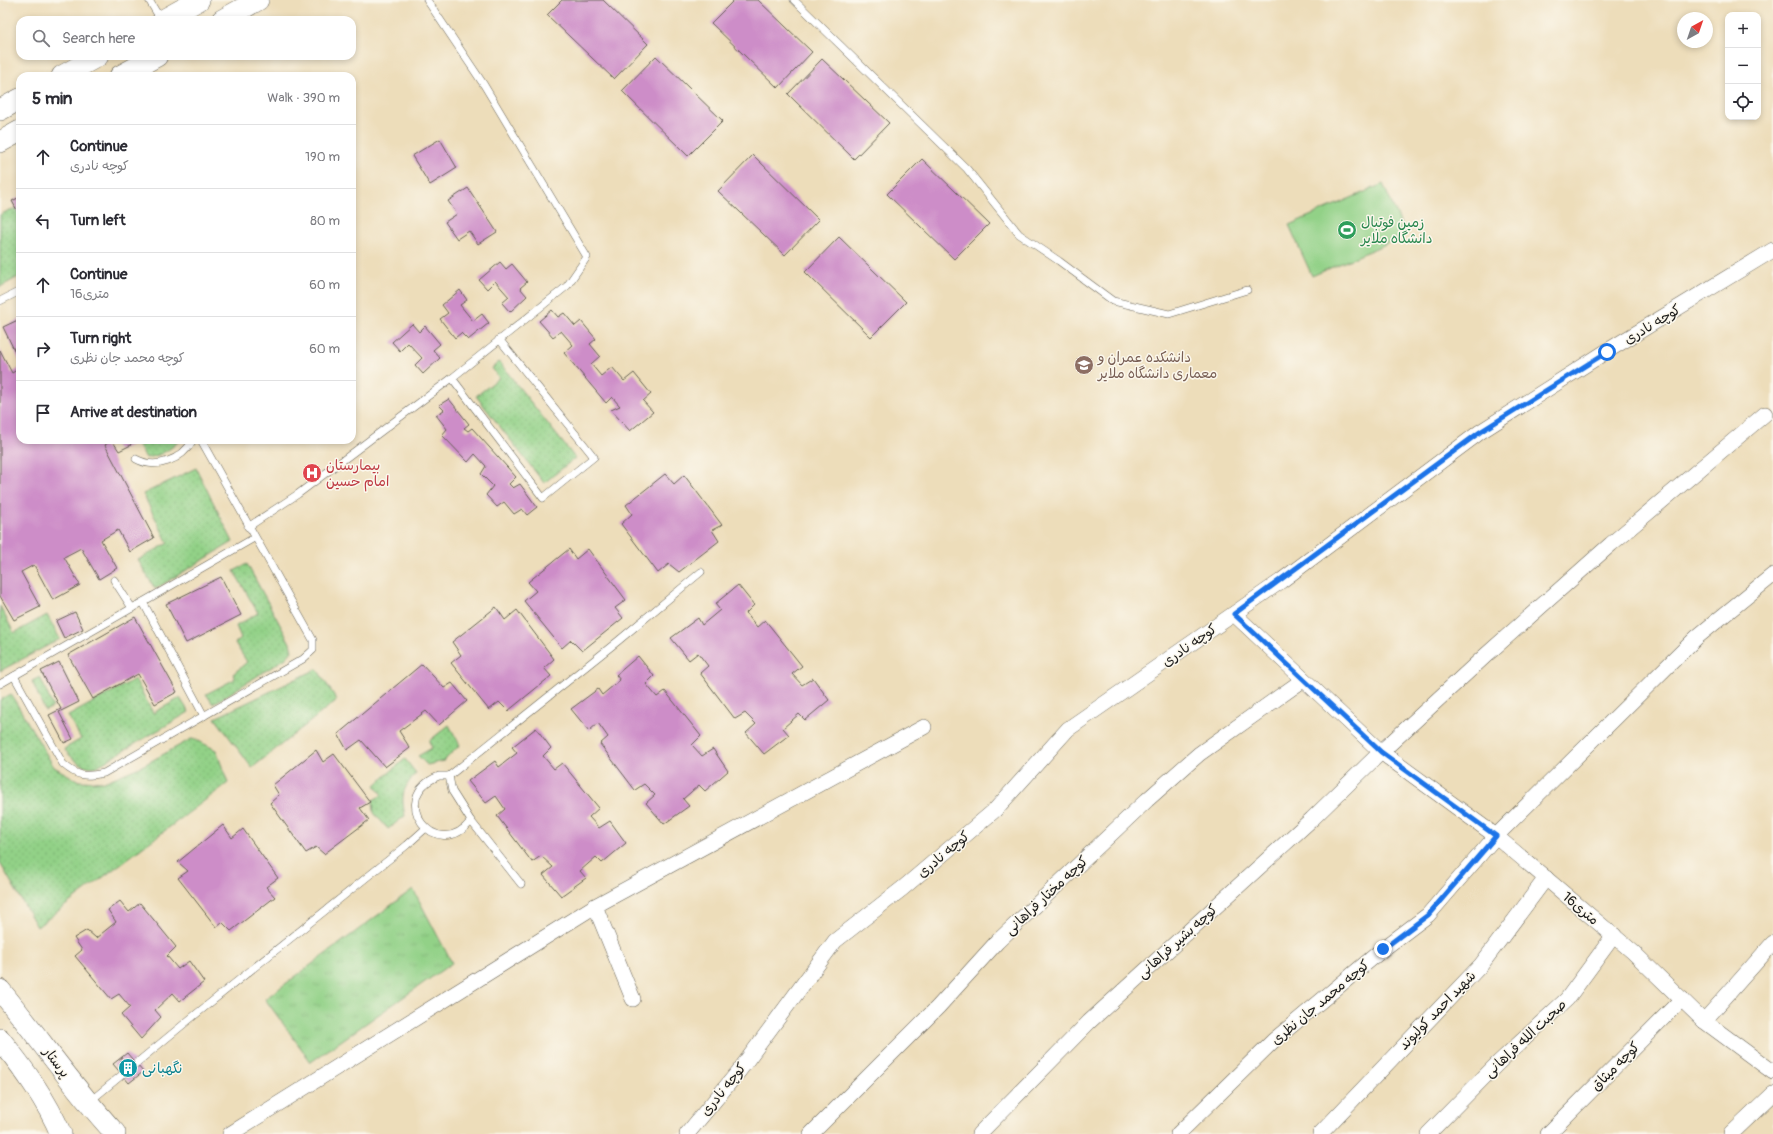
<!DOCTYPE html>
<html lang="en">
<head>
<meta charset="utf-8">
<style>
	body { margin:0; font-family:Pangolin,"Playpen Sans Arabic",sans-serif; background:#f2f2f3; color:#2b2b33 }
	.controls { position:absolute; right:12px; top:12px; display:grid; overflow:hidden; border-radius:8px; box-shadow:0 2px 6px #0003 }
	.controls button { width:36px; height:36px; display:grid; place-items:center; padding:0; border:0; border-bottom:1px solid #e1e1e2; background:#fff; color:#2b2b33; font:20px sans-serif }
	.compass { position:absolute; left:1677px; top:12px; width:36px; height:36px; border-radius:50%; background:#fff; box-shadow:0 2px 6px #0003; rotate:40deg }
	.stop { position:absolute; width:12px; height:12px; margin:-9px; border:3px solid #1a73e8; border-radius:50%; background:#fff }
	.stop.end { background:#1a73e8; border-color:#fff; box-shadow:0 1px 4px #0008 }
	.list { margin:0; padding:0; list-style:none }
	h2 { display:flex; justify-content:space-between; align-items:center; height:52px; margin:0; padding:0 16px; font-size:17px }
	h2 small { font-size:13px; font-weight:400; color:#7c7c81 }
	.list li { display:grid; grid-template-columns:26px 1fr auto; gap:12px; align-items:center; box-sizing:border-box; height:64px; padding:0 16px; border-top:1px solid #e1e1e2 }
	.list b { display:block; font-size:15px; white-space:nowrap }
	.list p { margin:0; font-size:13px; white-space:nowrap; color:#7c7c81 }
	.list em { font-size:13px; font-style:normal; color:#7c7c81 }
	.icon { flex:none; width:22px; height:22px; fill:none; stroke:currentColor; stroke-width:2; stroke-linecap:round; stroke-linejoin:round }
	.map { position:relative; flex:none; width:1773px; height:1134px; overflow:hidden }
	.search { position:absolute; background:#fff; box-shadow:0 2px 6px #0003; left:16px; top:16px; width:340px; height:44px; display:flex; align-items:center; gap:10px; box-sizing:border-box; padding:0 14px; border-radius:12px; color:#7c7c81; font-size:15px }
	.panel { position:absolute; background:#fff; box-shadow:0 2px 6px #0003; left:16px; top:72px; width:340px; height:372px; border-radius:12px }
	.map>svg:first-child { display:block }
</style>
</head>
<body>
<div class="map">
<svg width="1773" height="1134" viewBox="0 0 1773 1134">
	<defs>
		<pattern id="grass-dots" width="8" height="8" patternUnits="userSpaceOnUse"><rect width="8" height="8" fill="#92d187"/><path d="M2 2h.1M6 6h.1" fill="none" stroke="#7db374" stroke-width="1.8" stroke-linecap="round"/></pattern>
		<pattern id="park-tufts" width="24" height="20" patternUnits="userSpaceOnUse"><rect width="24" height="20" fill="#92d187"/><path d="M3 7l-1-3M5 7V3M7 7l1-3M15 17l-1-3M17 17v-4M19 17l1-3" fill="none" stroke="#7db374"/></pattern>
	</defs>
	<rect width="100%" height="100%" fill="#fbf7ec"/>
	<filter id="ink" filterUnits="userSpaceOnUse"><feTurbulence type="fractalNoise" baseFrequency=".025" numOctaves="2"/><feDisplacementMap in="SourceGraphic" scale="8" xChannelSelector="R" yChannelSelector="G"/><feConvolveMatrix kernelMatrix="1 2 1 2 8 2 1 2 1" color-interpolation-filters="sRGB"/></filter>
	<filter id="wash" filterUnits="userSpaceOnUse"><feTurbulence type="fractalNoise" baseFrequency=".012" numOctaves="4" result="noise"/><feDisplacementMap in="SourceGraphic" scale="16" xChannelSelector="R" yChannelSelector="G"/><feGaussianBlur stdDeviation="0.9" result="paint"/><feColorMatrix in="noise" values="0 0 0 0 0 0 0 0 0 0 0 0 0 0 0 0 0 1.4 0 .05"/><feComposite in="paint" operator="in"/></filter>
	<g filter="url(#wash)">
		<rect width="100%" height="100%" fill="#edddba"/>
		<g fill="url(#grass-dots)" stroke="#577652">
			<polygon points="20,208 20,276 0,287 0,215 9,210"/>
			<polygon points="499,362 575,458 544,483 476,396 499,378 492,368"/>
			<path d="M135,440H180C170,450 160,456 146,458Z"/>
			<polygon points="196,468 233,542 155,589 138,560 168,543 143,494"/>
			<polygon points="247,564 290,643 292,651 286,658 213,704 206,694 235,679 233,674 247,662 235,643 241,638 236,626 258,613 234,571"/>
			<polygon points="0,606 14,633 47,615 60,639 0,671"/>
			<polygon points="317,669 337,700 252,768 215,718"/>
			<polygon points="40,677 53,707 45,711 32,681"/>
			<path d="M135,679L153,713L180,698L189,712L96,767C80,767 75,761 64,749L81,739L68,716Z"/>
			<polygon points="11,694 54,767 79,781 104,782 142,766 193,738 216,750 228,783 37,927 0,863 0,700"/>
			<polygon points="449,725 460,745 444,761 427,765 418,756 432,748 429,741"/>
			<path d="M405,759L416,773C402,790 401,794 405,816L388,829L374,813L373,800L382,795L375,785Z"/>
		</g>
		<polygon fill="url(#park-tufts)" stroke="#577652" points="413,889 452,963 311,1062 265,999"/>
		<polygon fill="#92d187" stroke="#577652" points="1383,184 1406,235 1312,276 1289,225"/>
		<g id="blocks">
			<g fill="#cd8dc8">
				<polygon points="562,0 603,0 648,44 614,79 547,15"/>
				<polygon points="734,0 758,0 812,52 778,88 711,23"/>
				<polygon points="656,56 723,121 688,156 622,91"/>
				<polygon points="822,59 889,123 854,159 788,94"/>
				<polygon points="440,139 457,168 430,185 412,156"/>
				<polygon points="753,155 819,220 785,255 718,191"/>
				<polygon points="922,159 989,224 954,259 887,194"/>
				<polygon points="468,188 497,232 478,244 469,231 457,239 445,222 457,214 448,201"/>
				<polygon points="20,197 20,216 12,201"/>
				<polygon points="839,237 906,302 871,337 805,272"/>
				<polygon points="500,262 506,269 512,264 527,282 520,288 527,296 510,312 502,303 509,297 495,281 487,289 479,280"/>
				<polygon points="460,290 467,300 460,305 473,321 482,314 489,323 468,340 461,333 455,338 440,319 448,313 442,305"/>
				<polygon points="552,310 558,317 564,313 575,326 581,321 596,339 590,344 600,356 591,364 601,376 612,367 624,381 634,373 651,394 643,401 653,412 630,431 611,410 620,406 612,397 606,403 564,353 573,345 561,331 553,337 539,321"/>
				<polygon points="20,319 20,362 3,327"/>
				<polygon points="412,324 419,332 425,326 440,344 433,350 440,358 423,374 415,365 422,358 408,343 400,351 392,342"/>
				<polygon points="0,350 12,373 20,368 20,440 128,440 131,445 119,451 112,440 105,445 154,538 130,552 118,530 101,540 117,568 99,579 81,548 64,557 80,585 53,600 34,565 21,572 40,607 14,620 0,596"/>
				<polygon points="449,399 469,424 464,428 468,431 472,428 516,477 509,484 513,488 520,484 537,507 527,515 522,509 514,514 504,502 497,507 486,495 493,486 481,474 486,466 475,454 468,462 442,435 447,429 436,415 444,410 439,405"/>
				<polygon points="665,474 674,484 684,475 722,525 712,530 719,541 679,572 669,564 658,573 621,524 632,514 626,505"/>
				<polygon points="569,549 576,559 588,549 626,600 615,608 623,618 582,651 571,640 562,648 524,601 536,591 528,582"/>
				<polygon points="221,577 241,615 186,643 166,604"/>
				<polygon points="738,585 754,605 746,613 757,627 765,620 802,666 792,674 802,685 813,678 829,700 805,720 799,714 783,728 789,735 764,754 746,733 756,724 745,713 735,719 700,673 708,666 698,653 689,660 671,638 698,618 702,625 720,610 715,604"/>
				<polygon points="496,607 505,620 517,610 554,659 544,668 551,676 508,711 499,702 489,710 451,663 461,655 452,642"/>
				<polygon points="75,612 83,629 64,638 56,621"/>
				<polygon points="135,617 177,692 155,704 138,674 93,699 68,655"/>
				<polygon points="638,656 654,676 646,684 657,697 665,691 701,736 692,745 702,756 713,749 728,771 705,791 699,785 683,799 689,806 664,824 646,803 655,795 644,784 635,790 600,744 608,737 598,723 589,731 571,709 598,689 602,695 620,680 616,675"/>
				<polygon points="59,662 79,702 59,712 73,739 64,743 49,715 61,709 41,671"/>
				<polygon points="422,664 444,688 452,683 467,701 439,725 426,711 399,731 410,748 385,767 361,740 347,750 338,734"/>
				<polygon points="536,728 551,748 543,756 554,769 562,763 599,808 589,817 599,828 610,821 626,843 602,863 596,857 580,871 586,878 561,896 543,875 553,867 541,856 532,862 497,816 505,809 496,796 486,803 468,781 495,761 499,767 517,753 512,747"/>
				<polygon points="316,750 323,762 334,754 370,802 360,808 369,820 324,854 316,847 306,853 270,803 279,795 273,785"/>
				<polygon points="223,825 232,838 243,829 278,878 266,887 275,897 231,931 222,922 216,927 178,878 188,871 178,862"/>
				<polygon points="120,901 129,912 140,903 176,947 167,956 178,969 189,961 204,982 180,1001 173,993 155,1010 161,1017 141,1039 121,1015 130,1007 119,994 111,999 75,956 82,950 74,938 87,930 96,938 116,922 108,910"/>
				<polygon points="127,1053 143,1072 129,1083 113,1064"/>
			</g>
		</g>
	</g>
	<g filter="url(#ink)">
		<use href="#blocks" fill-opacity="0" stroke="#656053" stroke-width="1"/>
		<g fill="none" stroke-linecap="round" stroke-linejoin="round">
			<g stroke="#656053" stroke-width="8">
				<g id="lane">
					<polyline points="149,0 161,20"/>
					<polyline points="794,0 967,169 1019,234 1059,261 1113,301 1169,314 1247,290"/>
					<polyline points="0,301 20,291"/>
					<polyline points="452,378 543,498 594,457 499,339"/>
					<path d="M136,459C156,470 182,460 193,440"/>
					<polyline points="248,527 298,494 452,378 567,286 587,257 484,85 427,0"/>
					<polyline points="114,580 132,608"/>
					<polyline points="143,602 204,716"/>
					<path d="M14,676L63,764C78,777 85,777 104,773L303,659L313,650V640L201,440"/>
					<polyline points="0,684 254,538"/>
					<path d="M439,776H449L452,791L471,821C436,865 385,797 439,776Z"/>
					<polyline points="449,776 618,641 701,572"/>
					<polyline points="471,821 521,884"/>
					<polyline points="89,1102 190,1019 407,845 426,828"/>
				</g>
			</g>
			<g stroke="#656053" stroke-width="16">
				<g id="street">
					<polyline points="1234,614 1381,752 1496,836 1633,952 1704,1021 1773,1072"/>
					<polyline points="595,906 633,999"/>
					<polyline points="1704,1021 1773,943"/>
					<polyline points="230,1134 595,906 924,727"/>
					<polyline points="687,1134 739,1071 835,941 903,888 995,810 1068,729 1281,581 1480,432 1607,351 1773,250"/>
					<polyline points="811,1134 938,1007 997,942 1147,800 1199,754 1303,680"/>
					<polyline points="979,1134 1089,1022 1312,819 1381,752 1485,656 1611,544 1765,414"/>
					<polyline points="1178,1134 1273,1041 1383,949 1428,915 1496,836 1697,637 1773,575"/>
					<polyline points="1320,1134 1481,965 1546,878"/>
					<polyline points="1428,1134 1497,1064 1567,999 1614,935"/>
					<polyline points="1548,1134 1682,999"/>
					<polyline points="1731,1134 1773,1094"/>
				</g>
			</g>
			<g stroke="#656053" stroke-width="22">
				<g id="secondary">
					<polyline points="163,20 199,0"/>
					<polyline points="222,20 258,0"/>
					<polyline points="62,76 98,56"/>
					<polyline points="120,76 157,56"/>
					<polyline points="0,110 20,99"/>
					<polyline points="0,142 20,131"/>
					<path d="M0,990C39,1037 73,1088 115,1133"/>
					<path d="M0,1039C24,1069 46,1099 61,1134"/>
				</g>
			</g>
			<use href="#lane" stroke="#fff" stroke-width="7"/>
			<use href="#street" stroke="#fff" stroke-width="15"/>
			<use href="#secondary" stroke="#fff" stroke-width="21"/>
		</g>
	</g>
	<g fill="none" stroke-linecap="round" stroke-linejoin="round" filter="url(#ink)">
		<polyline stroke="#1a73e8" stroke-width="5" points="1383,949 1428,915 1496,836 1381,752 1234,614 1480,432 1607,352"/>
	</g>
	<defs>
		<g id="stadium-disc" transform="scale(1)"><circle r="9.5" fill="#2e9e5b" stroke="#fbf7ec"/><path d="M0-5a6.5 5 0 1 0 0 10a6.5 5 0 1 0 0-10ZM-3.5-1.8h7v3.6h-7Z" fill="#fff"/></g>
		<g id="university-disc" transform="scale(1)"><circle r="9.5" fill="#8d6e63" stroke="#fbf7ec"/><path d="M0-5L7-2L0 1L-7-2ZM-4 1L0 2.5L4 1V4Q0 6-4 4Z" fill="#fff"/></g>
		<g id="hospital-disc" transform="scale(1)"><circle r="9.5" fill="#e0444e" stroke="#fbf7ec"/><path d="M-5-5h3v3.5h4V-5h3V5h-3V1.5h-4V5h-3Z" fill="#fff"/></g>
		<g id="building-disc" transform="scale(1)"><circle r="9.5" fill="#0f9aa8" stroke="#fbf7ec"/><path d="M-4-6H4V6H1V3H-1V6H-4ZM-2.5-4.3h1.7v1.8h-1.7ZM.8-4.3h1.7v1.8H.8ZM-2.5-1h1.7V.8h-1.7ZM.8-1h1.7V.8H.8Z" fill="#fff"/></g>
	</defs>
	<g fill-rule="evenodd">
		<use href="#stadium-disc" x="1347" y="230"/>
		<use href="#university-disc" x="1084" y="365"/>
		<use href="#hospital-disc" x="312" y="473"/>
		<use href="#building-disc" x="128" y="1068"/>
	</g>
	<g text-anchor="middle" stroke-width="3" stroke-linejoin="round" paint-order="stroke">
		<g font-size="14" fill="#27864d" stroke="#fbf7ec" text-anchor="start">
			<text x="1361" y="227">زمین فوتبال<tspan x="1361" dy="16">دانشگاه ملایر</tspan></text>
		</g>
		<g font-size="14" fill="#1c1c1c" stroke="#fbf7ec">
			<text transform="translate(1652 324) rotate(-31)" y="5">کوچه نادری</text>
			<text transform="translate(1189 645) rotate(-35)" y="5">کوچه نادری</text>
			<text transform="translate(943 854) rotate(-40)" y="5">کوچه نادری</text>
			<text transform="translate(1046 895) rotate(-43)" y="5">کوچه مختار فراهانی</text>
			<text transform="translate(1581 908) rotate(40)" y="5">16متری</text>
			<text transform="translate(1177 941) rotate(-42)" y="5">کوچه بشیر فراهانی</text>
			<text transform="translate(1320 1002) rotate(-40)" y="5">کوچه محمد جان نظری</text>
			<text transform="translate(1437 1010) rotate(-46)" y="5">شهید احمد کولیوند</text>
			<text transform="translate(1525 1038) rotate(-43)" y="5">صحبت الله فراهانی</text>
			<text transform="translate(57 1062) rotate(53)" y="5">پرستار</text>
			<text transform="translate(1615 1066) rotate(-45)" y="5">کوچه میثاق</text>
			<text transform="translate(723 1089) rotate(-51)" y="5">کوچه نادری</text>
		</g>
		<g font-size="14" fill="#785e54" stroke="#fbf7ec" text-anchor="start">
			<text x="1098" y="362">دانشکده عمران و<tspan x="1098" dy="16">معماری دانشگاه ملایر</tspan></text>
		</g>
		<g font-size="14" fill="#be3a42" stroke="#fbf7ec" text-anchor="start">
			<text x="326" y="470">بیمارستان<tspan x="326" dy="16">امام حسین</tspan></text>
		</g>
		<g font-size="14" fill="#0d838f" stroke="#fbf7ec" text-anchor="start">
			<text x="142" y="1073">نگهبانی</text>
		</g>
	</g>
</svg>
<div class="controls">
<button>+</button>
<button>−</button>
<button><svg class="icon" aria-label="locate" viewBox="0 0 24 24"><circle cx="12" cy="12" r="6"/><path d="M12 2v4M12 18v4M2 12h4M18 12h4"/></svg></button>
</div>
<svg class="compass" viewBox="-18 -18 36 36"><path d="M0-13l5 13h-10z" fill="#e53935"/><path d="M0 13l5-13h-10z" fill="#7c7c81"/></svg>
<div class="stop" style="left:1607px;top:352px"></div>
<div class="stop end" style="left:1383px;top:949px"></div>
<div class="search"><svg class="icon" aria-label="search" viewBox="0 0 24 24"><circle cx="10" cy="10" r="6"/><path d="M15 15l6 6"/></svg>Search here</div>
<section class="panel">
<h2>5 min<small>Walk · 390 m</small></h2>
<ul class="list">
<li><svg class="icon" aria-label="ahead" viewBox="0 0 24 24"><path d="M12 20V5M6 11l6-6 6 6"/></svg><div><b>Continue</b><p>کوچه نادری</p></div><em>190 m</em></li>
<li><svg class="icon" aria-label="left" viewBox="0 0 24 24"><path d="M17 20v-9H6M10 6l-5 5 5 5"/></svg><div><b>Turn left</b></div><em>80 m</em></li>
<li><svg class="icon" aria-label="ahead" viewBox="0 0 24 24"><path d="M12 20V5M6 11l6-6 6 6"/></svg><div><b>Continue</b><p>16متری</p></div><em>60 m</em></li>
<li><svg class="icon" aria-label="right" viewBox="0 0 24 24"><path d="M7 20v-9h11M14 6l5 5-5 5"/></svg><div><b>Turn right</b><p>کوچه محمد جان نظری</p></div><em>60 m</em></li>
<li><svg class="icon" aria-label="arrive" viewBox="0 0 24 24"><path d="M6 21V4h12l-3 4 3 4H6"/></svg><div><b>Arrive at destination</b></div></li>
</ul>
</section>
</div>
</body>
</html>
